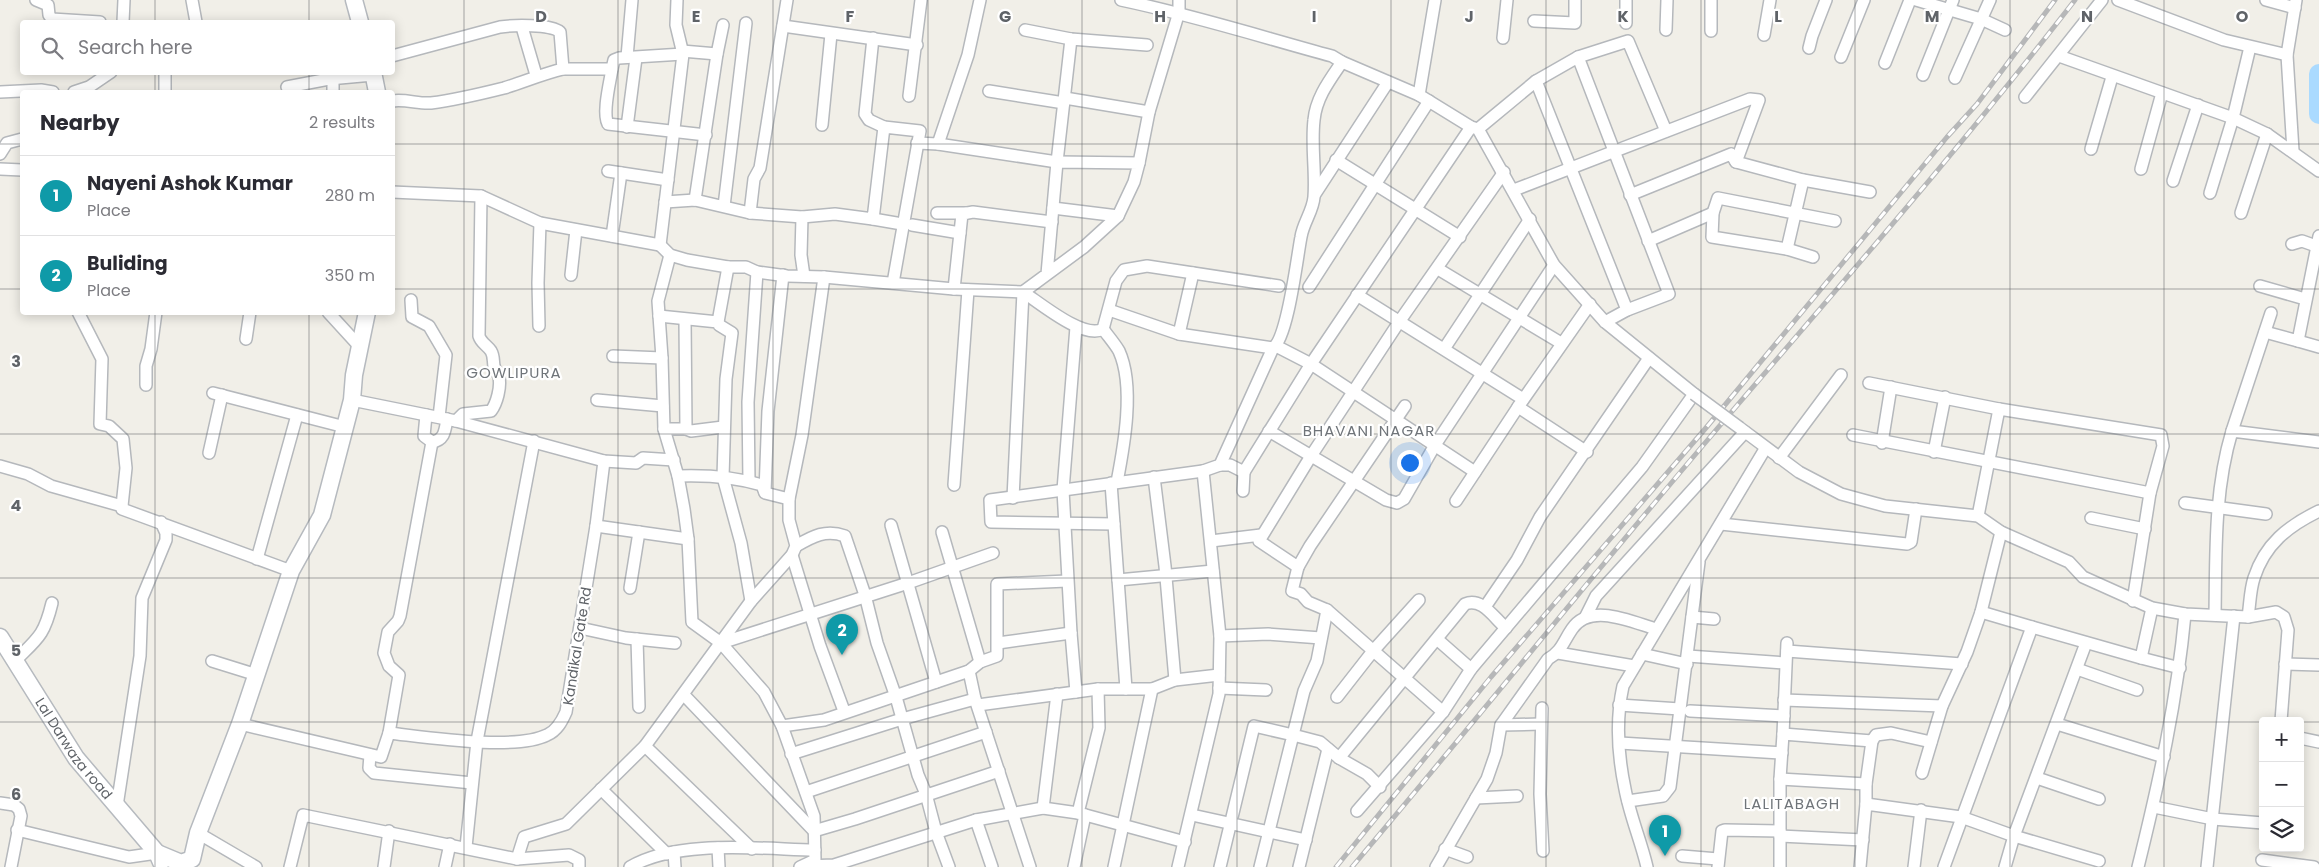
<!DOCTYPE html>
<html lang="en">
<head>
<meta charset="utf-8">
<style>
	body { margin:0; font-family:Poppins,sans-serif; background:#f7f7f7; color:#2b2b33 }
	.controls { position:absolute; right:15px; bottom:15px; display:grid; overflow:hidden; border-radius:5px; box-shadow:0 2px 12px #0003 }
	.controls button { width:45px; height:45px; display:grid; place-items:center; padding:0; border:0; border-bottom:1px solid #e1e1e2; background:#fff; color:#2b2b33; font:25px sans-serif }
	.you { position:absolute; left:1409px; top:462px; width:18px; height:18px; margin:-12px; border:4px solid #fff; border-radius:50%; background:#1a73e8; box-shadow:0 0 0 8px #1a73e833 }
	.badge { display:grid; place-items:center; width:32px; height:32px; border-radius:50%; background:#ea4335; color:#fff; font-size:16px; font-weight:700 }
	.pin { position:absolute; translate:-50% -41px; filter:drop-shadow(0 1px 2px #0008) }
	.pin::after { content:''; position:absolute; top:26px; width:18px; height:15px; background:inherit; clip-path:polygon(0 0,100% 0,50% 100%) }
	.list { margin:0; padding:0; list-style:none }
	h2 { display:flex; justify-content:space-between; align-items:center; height:65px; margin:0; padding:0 20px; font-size:21px }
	h2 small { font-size:16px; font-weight:400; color:#7c7c81 }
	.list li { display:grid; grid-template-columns:32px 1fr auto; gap:15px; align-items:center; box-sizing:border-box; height:80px; padding:0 20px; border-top:1px solid #e1e1e2 }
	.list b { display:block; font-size:19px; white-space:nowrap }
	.list p { margin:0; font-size:16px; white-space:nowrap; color:#7c7c81 }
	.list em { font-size:16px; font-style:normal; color:#7c7c81 }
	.icon { flex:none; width:28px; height:28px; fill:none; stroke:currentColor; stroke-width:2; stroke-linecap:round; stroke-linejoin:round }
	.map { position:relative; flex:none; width:2319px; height:867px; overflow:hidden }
	.search { position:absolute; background:#fff; box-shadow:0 2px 12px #0003; left:20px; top:20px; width:375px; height:55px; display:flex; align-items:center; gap:12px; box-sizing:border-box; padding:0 18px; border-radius:5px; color:#7c7c81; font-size:19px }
	.panel { position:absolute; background:#fff; box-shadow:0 2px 12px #0003; left:20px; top:90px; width:375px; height:225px; border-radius:5px }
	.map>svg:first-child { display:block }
</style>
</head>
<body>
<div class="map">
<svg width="2319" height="867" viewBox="0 0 2319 867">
	<rect width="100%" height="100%" fill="#f1efe8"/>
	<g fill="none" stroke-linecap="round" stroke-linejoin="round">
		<polyline stroke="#aadaff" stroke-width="20" points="2319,74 2319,114"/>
		<g stroke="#b5b8bc" stroke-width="14">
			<g id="street">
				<polyline points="36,0 48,5 49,15 52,19 100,22"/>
				<polyline points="192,0 196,22"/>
				<path d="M1121,0C1193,15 1262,37 1332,56L1342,62L1419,95L1471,127L1478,129L1554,265L1605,322L1694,394L1642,467L1471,669L1443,712L1357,811"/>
				<polyline points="1711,0 1711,31"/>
				<polyline points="1916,0 1981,19 2005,30"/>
				<polyline points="2118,0 2224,40 2287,55"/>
				<polyline points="2266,0 2295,8"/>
				<polyline points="1534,21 1575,23 1575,0"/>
				<polyline points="123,22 124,0"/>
				<polyline points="1626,23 1626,0"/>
				<polyline points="783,26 917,45"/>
				<polyline points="522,27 536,75"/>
				<polyline points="1025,30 1071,39 1147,45"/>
				<polyline points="1666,30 1667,0"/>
				<polyline points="1764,35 1770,0"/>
				<polyline points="873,38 865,114 869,120 884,127"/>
				<polyline points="1503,38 1507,0"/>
				<polyline points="1809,48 1812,36 1826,0"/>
				<polyline points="682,51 717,54"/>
				<path d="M392,56L500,27C513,25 551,24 560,32L563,69C542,74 524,82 504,88C480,94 455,100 431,103C418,104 406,99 392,101"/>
				<polyline points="2059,56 2233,118 2267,134 2319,171"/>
				<polyline points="627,57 632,0"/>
				<polyline points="1578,57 1669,294 1627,310 1605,322"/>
				<polyline points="1841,57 1864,0"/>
				<polyline points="1885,63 1910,0"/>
				<path d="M563,69H612C610,82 602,113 608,124L706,135"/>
				<polyline points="612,69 614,60 619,58 683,54"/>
				<polyline points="1923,75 1953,0"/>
				<polyline points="333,78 333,92"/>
				<polyline points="1955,78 1990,0"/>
				<polyline points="1536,81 1627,310"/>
				<polyline points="287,87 329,79 373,75"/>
				<polyline points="989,91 1064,103"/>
				<polyline points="0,92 41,90 53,92"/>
				<polyline points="74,92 89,87 111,72"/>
				<polyline points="165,92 165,72"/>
				<polyline points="1419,95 1435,0"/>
				<polyline points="909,96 921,0"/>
				<polyline points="2025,97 2102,0"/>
				<polyline points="1065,98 1149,112"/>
				<polyline points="822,125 831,34"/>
				<polyline points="627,127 636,58"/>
				<polyline points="1478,129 1536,81 1578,57 1628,41 1666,131"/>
				<polyline points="917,143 938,144 968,55 980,0"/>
				<polyline points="938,144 1057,162 1071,39"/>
				<polyline points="2091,149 2112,77"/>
				<polyline points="2293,151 2287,55 2296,0"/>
				<polyline points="0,154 7,143 22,139"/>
				<polyline points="1336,160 1460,237"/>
				<polyline points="1139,163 1149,112 1179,12 1179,0"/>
				<polyline points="0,169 22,170"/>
				<polyline points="2141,169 2162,93"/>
				<polyline points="608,171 668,180"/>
				<polyline points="1803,180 1787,249 1712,237 1713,213 1718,198 1835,221"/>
				<polyline points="2173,181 2198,105"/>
				<polyline points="1514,190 1750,99 1759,100 1736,162"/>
				<polyline points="392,192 481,196 540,223 660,245 683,54 676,25 677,0"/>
				<polyline points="2210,193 2233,118 2250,47"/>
				<polyline points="1315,194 1388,82"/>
				<polyline points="1630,195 1731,154 1736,162 1803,180 1870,192"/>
				<polyline points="695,200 717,54 723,25"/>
				<polyline points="665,202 695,200 750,213 802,217 835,214 873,219 884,127 920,131 893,283"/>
				<polyline points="724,206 746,23"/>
				<polyline points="1053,208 1118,216"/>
				<polyline points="750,213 754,179 760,168 787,0"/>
				<polyline points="937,213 966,213"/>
				<polyline points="2241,213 2267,134"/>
				<polyline points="802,217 801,255 804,276"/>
				<polyline points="873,219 902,224"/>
				<polyline points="912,225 960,233"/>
				<polyline points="612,236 621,173"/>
				<polyline points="1648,241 1713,213"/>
				<polyline points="2292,244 2302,241 2316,246"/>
				<polyline points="660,245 670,255 687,260 728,267 746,267 757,272 787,276 824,277 954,289 1023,292 1084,247 1118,216 1134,182 1139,163 1057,162 1047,274"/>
				<polyline points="1787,249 1813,257"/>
				<polyline points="670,255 658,301 662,358 664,429 678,476 684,509 688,539 692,622 721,643 764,692 782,726 814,816 815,860 800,867"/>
				<polyline points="1438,269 1561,343"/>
				<polyline points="571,275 576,230"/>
				<polyline points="2260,286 2305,299"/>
				<polyline points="1309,287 1429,101"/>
				<polyline points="954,289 962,214 973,212 1052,222"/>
				<polyline points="1357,295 1523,399"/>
				<polyline points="411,300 412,317 429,326 446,355 439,417"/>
				<polyline points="1109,310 1179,334 1273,348"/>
				<polyline points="78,312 102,359 100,424 109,426 123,439 126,468 122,506"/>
				<polyline points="328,312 360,347"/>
				<polyline points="659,316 718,322 719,325 732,333 726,379 723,477 741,543 751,601"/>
				<polyline points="685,320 686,429"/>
				<polyline points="718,322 728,267"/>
				<polyline points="539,326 538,283 540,223"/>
				<polyline points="1076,327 1063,490 1071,633 1076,692"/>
				<path d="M1103,329C1108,336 1115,344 1119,351C1135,386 1124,446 1117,482"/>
				<polyline points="2265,332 2298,341 2319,236"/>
				<polyline points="1179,334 1193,273"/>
				<polyline points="246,339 250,312"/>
				<polyline points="2298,341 2319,347"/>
				<polyline points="1276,346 1311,364 1475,472"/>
				<polyline points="1444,349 1530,219"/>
				<polyline points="613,356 662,358"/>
				<polyline points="1869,383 1999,409"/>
				<polyline points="146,385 146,366 151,349 156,312"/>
				<polyline points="213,393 345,427"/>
				<polyline points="352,400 456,421 604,461 636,463 643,458 674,460"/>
				<polyline points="597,400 663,406"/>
				<polyline points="1405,406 1310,546 1298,567 1259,541 1311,456 1399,322 1504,172"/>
				<polyline points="1518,407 1587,452"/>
				<path d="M426,415L424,436L432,442C445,440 445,430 447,419"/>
				<path d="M456,421L463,414L491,411C497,403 501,387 499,377C498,373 495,370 494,366C493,361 494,356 491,351C487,345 481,343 479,336L481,196"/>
				<polyline points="1740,428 1799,472 1841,494 1885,506 1978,516 2001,532 2069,562 2083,577 2152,608 2185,614 2248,617 2276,612 2284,617 2288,630 2281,721"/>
				<polyline points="664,429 686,429 691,431 723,427"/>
				<polyline points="1269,431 1386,500 1397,503 1404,499 1435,445 1554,265"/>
				<polyline points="2232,431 2271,313"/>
				<polyline points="1853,435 2150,493 2133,601"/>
				<polyline points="1882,443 1891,387"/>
				<polyline points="1934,452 1945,397"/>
				<polyline points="209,453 222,395"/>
				<polyline points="1779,458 1841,375"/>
				<polyline points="1220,465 1230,465 1244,472 1311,364 1471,127"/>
				<polyline points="0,466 28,474 51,486 122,506 122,509 291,571"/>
				<polyline points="1154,477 1165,566 1175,680"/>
				<polyline points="749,481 748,402 757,272"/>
				<polyline points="1111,483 1126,689"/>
				<polyline points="954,485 968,290"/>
				<polyline points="1243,491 1244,472"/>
				<polyline points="765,492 768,411 783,275"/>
				<path d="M1013,498L1023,292C1040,303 1084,340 1103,329L1116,281L1124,270L1147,266L1279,286"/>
				<polyline points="789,499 802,435 824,277"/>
				<polyline points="1456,501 1518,407 1590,304"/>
				<polyline points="2185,503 2266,514"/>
				<polyline points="1978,516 1999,409 2161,435 2163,446 2150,493"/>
				<polyline points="2091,518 2145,529"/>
				<path d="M1114,524L991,522L990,500L1203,471L1220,465L1273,348C1288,337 1297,257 1301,237C1303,223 1313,211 1314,197C1316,172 1311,146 1314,120C1316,98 1329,81 1342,62"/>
				<polyline points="1721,524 1907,544 1911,542 1916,509"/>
				<polyline points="891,525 936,682"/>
				<polyline points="596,526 688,539"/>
				<polyline points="942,532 980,662"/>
				<polyline points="1211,541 1261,535"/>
				<path d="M796,546C813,536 826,529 845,536L865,595L877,643L896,697L918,775L926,794L936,832L949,867"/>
				<polyline points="792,555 820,646 844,711"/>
				<polyline points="257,559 297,415"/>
				<polyline points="1298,567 1292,591 1301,594 1308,602 1327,610 1443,712"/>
				<polyline points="1118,580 1213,571"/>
				<polyline points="630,588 639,532"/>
				<polyline points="1485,607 1517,560 1540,517 1649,358"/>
				<polyline points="1327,610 1317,661 1304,691 1293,735 1320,742 1339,758"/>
				<polyline points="1981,612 2032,627"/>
				<path d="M2215,615C2216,553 2214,491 2232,431L2319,442"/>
				<polyline points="1586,616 1596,596 1745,432"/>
				<polyline points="1692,617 1714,619"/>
				<path d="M2248,617C2250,604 2250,590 2254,578C2265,544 2288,526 2319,511"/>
				<polyline points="580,628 626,638 675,643"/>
				<polyline points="1220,636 1268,634 1321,638"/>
				<polyline points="637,639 639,707"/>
				<polyline points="1438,640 1471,669"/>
				<polyline points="721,643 908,583 993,553"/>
				<polyline points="998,643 1071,633"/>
				<polyline points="1787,651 1962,664"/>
				<polyline points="1558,653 1634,666"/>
				<polyline points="1642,654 1687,664"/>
				<polyline points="1688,656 1785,663"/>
				<polyline points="2141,658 2180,668"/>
				<path d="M15,661C38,638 44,636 52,603"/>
				<polyline points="212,661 257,675"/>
				<polyline points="2285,664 2319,665"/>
				<polyline points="2077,669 2137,690"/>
				<polyline points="969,671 975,699 1030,867"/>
				<polyline points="1219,688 1266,690"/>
				<polyline points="684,695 814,831 855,819 999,771"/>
				<polyline points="1337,697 1373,651 1419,600"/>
				<polyline points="1784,700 1942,706"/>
				<polyline points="978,705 1098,689 1152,689 1175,680 1219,675"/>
				<polyline points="1619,705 1680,709"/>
				<polyline points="1542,708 1540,794 1543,851"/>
				<polyline points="1690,711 1784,716"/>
				<path d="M240,724L381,757L389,733C426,737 515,751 547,735C557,731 562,721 566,712L596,526L604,461"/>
				<polyline points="2057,724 2164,757"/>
				<polyline points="1501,725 1541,724"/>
				<polyline points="782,726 824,720 969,671 980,662 997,656 997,584 1067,581"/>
				<polyline points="389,733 399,675 389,666 384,653 388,632 398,621 400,616 432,442"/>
				<polyline points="1783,734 1787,643"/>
				<polyline points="2300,738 2319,742"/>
				<polyline points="1620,743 1782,753"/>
				<polyline points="645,746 752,849"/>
				<polyline points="791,754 902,719 975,699"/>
				<polyline points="370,755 369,768 374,773 472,783"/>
				<polyline points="1922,773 1942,706 1967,652 1981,612 2001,532"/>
				<polyline points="2037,778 2099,799"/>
				<polyline points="1780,779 1866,784"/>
				<path d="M1380,787L1367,774L1339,758L1465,604C1482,597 1494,618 1506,628"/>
				<polyline points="601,789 667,854"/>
				<polyline points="806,792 986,732"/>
				<polyline points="1476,798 1517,796"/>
				<polyline points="1628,801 1663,796 1670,787 1699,562"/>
				<polyline points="0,803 14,805 19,809 21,816 11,867"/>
				<polyline points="1866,804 1866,784 1872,741"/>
				<polyline points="117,806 140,656 142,598 166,540 166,533 161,522"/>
				<polyline points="2154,807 2213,819 2263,823"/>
				<polyline points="1043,808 1057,694"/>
				<polyline points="1078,813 1099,728 1098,689"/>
				<polyline points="1192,815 1306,840"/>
				<polyline points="976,820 992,867"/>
				<polyline points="17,830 129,857 157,853"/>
				<polyline points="198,833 256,867"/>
				<polyline points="1780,836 1863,840"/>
				<polyline points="466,847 477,741 534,441"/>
				<polyline points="718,848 719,867"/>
				<polyline points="1445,849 1467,857"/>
				<polyline points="674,852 675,867"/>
				<polyline points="1682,856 1718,859"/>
				<path d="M517,859L524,837L566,824L645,746L751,601L792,555L796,546L789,520V499L765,493L762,485C735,477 706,475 678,476"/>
				<polyline points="2262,860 2314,867"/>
				<polyline points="806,866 834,865 976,820 1043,808 1078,813 1185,842"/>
				<polyline points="290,867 303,815 517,859 569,855 579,860 579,867"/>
				<polyline points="384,867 389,831"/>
				<polyline points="445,867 450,844"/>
				<path d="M630,867C677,839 761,849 815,850"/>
				<polyline points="1074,867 1085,815"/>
				<polyline points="1114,867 1152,689"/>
				<polyline points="1178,867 1219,694 1220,636 1203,471"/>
				<polyline points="1220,867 1254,726 1293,735 1260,867"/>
				<polyline points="1299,867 1328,749"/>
				<path d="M1436,867L1487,779L1496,753L1501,725L1548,659C1562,651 1563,642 1572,629C1590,602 1632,622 1656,629"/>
				<path d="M1647,867C1641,841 1630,816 1625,789C1618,756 1616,718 1623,686L1765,449"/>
				<polyline points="1718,867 1722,831 1725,830 1780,831"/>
				<polyline points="1780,867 1780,779 1783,734 1872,741 1876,735 1891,733 1931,742"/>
				<polyline points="1860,867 1866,804 1961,817 2014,836 2099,861"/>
				<polyline points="1914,867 1921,810"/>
				<polyline points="1944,867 2032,627 2141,658 2152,608"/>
				<polyline points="2005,867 2014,836 2086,643"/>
				<path d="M2138,867C2159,782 2177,701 2185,614"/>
				<polyline points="2207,867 2234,616"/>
			</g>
		</g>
		<g stroke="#b6babf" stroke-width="19">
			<g id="secondary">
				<polyline points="354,0 360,22"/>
				<polyline points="373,72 377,92"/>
				<path id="s1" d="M0,637L76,758L157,853L161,862"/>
				<polyline points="157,853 181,863 192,859 198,833 240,724 291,571 322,515 352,400 354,375 367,312"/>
			</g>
		</g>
		<use href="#street" stroke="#fff" stroke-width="11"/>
		<use href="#secondary" stroke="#fff" stroke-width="16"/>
		<g stroke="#b6b7b8" stroke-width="5">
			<g id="rail">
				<polyline points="1336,867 1491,677 1705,429 1947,137 1977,104 2055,0"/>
				<path d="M1352,867C1473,724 1590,578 1711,436C1834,292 1959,150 2075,0"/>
			</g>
		</g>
		<use href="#rail" stroke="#fff" stroke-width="3" stroke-dasharray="9" stroke-linecap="butt"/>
		<g stroke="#b5b8bc" stroke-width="14" stroke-linecap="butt">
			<polyline id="street-bridge" points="1694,394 1740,428"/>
		</g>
		<use href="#street-bridge" stroke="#fff" stroke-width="11"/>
	</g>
	<path fill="none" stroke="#5f6368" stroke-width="1" stroke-opacity="0.55" d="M155,0V22M309,0V22M464,0V867M618,0V867M773,0V867M928,0V867M1082,0V867M1237,0V867M1391,0V867M1546,0V867M1701,0V867M1855,0V867M2010,0V867M2164,0V867M155,72V92M309,72V92M0,144H22M392,144H2319M0,289H22M392,289H2319M155,312V867M309,312V867M0,434H2319M0,578H2319M0,722H2263M2300,722H2319"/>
	<g text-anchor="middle" stroke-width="4.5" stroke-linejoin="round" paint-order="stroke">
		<g font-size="14" fill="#5f6368" stroke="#fff">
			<text transform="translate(577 646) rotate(-81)" y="5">Kandikal Gate Rd</text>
			<text dy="5" stroke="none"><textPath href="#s1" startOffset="134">Lal Darwaza road</textPath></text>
		</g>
		<g font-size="15" letter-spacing="1" fill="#70757a" stroke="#fff">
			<text x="514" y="378">GOWLIPURA</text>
			<text x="1369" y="436">BHAVANI NAGAR</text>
			<text x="1792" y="809">LALITABAGH</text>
		</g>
	</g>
	<g font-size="16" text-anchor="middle" font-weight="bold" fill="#5f6368" stroke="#fff" stroke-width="4.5" stroke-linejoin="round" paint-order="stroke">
		<text x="541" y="22">D</text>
		<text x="696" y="22">E</text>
		<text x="850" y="22">F</text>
		<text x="1005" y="22">G</text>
		<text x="1160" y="22">H</text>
		<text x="1314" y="22">I</text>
		<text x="1469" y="22">J</text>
		<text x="1623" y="22">K</text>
		<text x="1778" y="22">L</text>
		<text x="1932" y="22">M</text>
		<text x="2087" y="22">N</text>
		<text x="2242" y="22">O</text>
		<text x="16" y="367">3</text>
		<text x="16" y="511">4</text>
		<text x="16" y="656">5</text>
		<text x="16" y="800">6</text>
	</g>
</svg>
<div class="controls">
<button>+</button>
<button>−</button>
<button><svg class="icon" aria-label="layers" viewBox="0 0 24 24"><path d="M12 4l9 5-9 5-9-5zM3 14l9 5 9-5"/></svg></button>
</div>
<div class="you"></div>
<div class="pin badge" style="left:1665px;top:856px;background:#0f9aa8">1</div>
<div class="pin badge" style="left:842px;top:655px;background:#0f9aa8">2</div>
<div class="search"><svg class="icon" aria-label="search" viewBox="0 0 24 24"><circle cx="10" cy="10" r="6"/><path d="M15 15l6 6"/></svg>Search here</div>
<section class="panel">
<h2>Nearby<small>2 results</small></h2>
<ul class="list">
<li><span class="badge" style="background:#0f9aa8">1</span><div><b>Nayeni Ashok Kumar</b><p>Place</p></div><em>280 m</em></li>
<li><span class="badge" style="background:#0f9aa8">2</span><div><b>Buliding</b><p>Place</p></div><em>350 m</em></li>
</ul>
</section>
</div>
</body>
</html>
